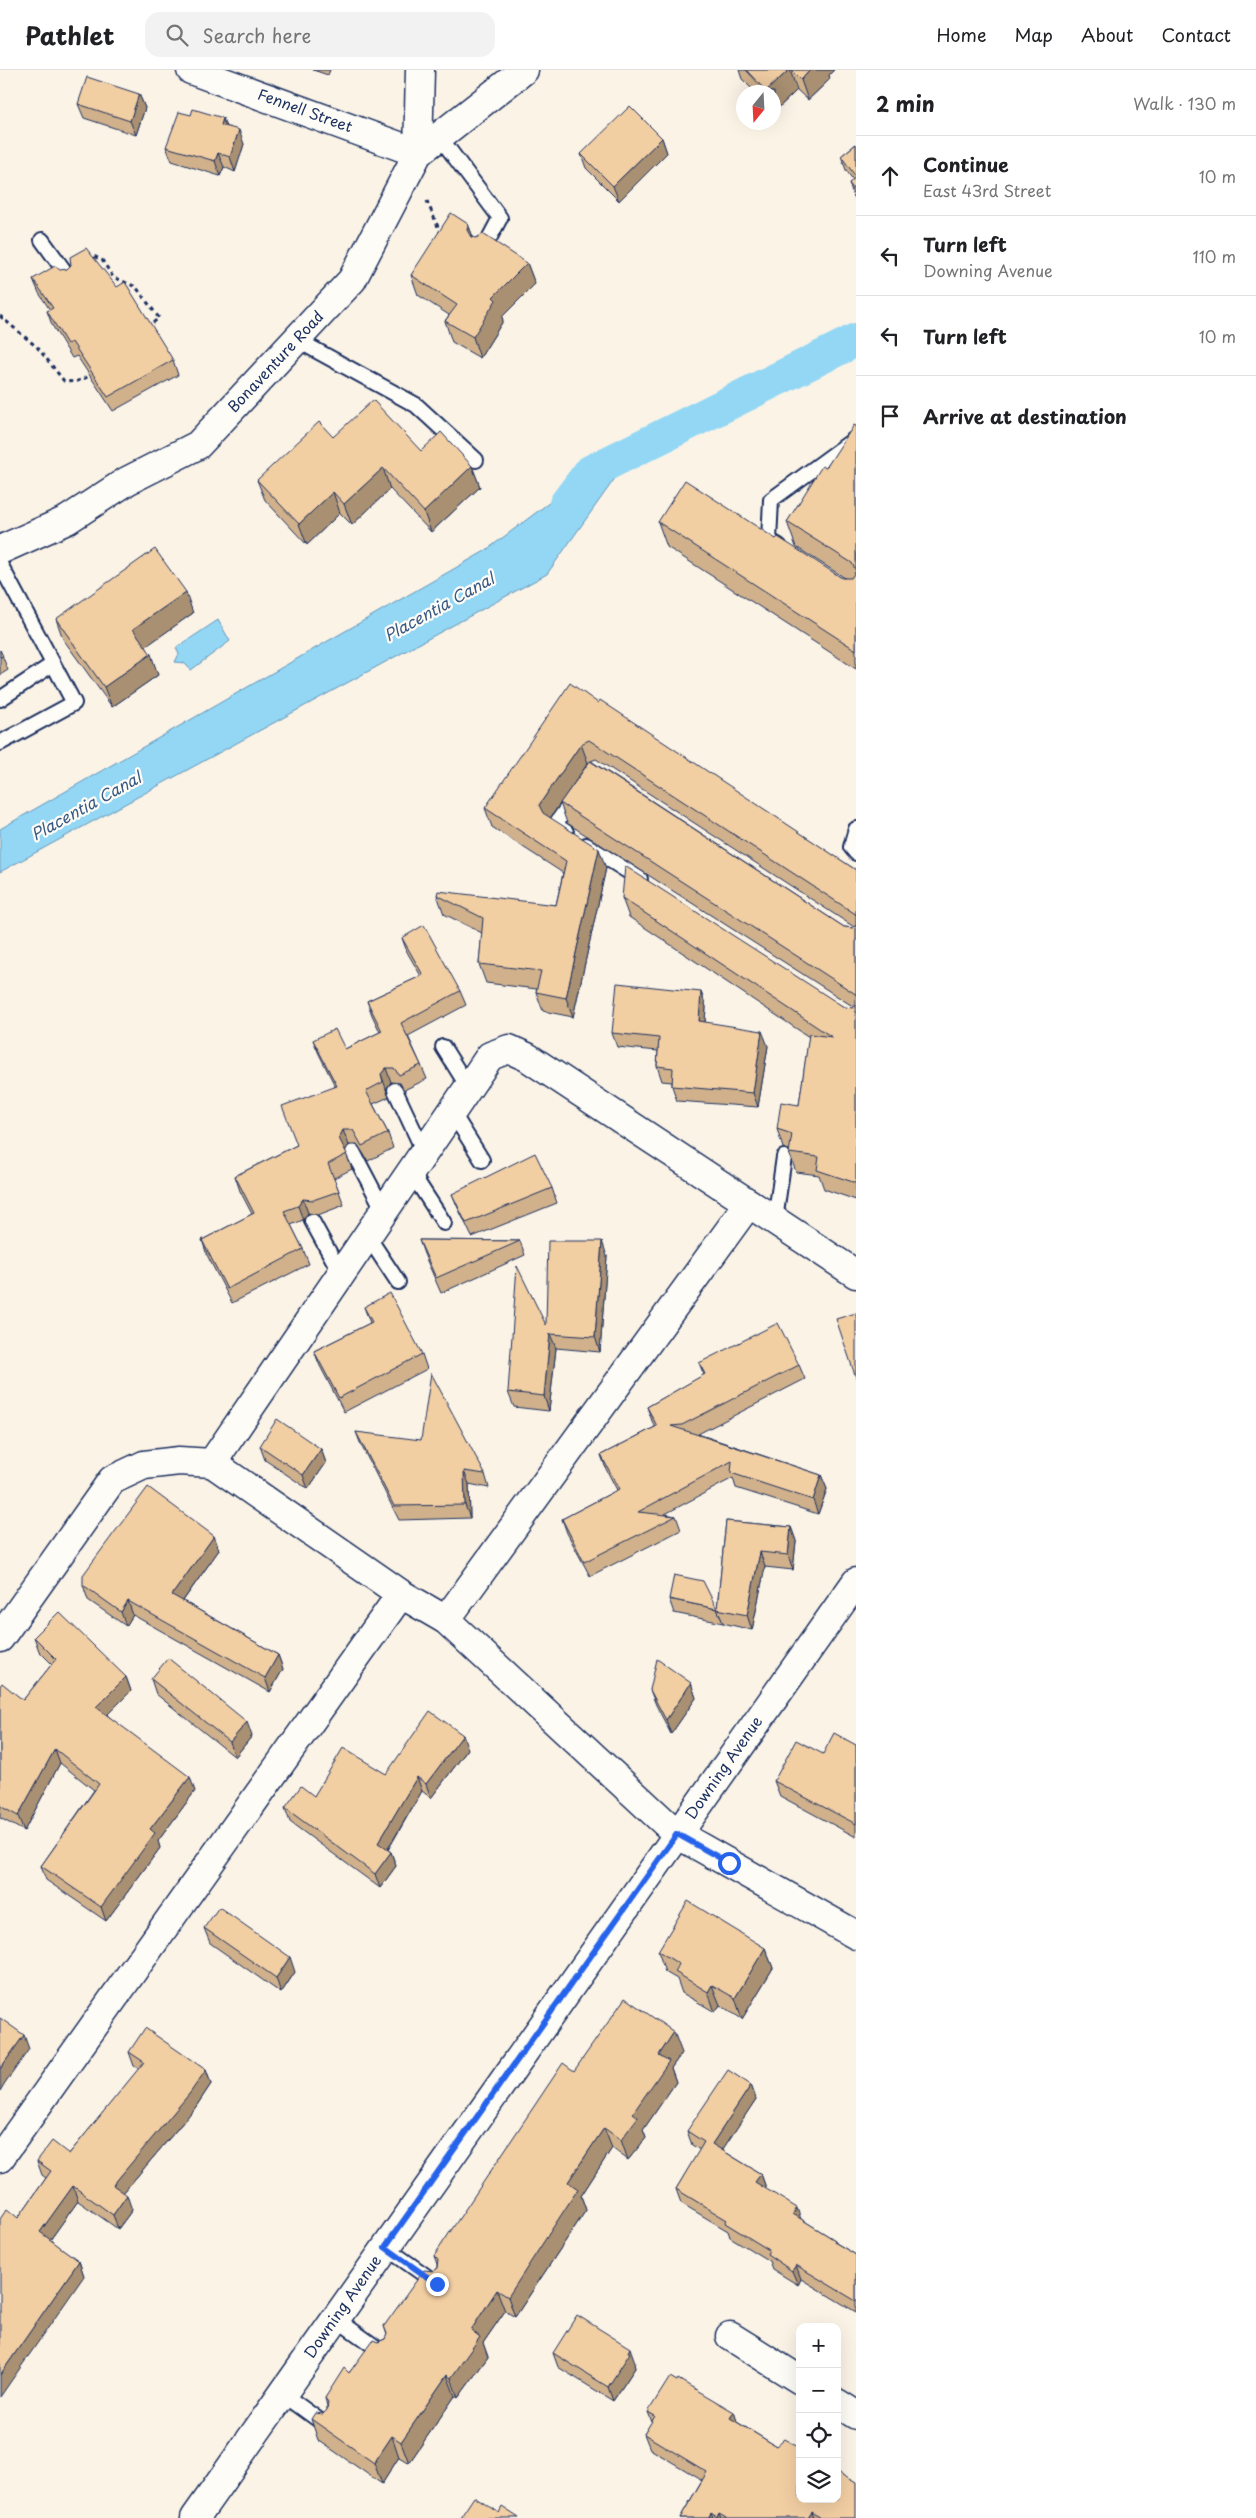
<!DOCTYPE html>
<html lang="en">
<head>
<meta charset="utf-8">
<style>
	body { margin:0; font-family:"Playpen Sans",sans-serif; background:#f2f2f2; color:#202124 }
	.controls { position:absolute; right:15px; bottom:15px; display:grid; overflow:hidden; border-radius:10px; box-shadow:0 5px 20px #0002 }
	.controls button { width:45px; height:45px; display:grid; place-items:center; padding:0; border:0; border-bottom:1px solid #e0e0e0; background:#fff; color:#202124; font:25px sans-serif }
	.compass { position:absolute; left:736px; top:15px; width:45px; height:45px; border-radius:50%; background:#fff; box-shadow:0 5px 20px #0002; rotate:198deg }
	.stop { position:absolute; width:15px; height:15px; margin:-11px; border:4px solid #2563eb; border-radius:50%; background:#fff }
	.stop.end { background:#2563eb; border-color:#fff; box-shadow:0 1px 5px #0008 }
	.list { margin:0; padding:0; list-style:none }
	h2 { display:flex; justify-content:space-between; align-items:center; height:65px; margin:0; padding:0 20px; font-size:21px }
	h2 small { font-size:16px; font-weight:400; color:#757577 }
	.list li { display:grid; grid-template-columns:32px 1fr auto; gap:15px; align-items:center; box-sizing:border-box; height:80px; padding:0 20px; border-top:1px solid #e0e0e0 }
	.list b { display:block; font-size:19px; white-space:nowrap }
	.list p { margin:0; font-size:16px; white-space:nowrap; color:#757577 }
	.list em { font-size:16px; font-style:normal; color:#757577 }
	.icon { flex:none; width:28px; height:28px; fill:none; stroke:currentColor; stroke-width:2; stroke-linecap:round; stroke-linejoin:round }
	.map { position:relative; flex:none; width:856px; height:2448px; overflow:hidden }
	header { display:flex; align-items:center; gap:30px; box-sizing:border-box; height:70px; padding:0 25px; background:#fff; border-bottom:1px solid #e0e0e0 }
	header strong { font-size:24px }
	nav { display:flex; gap:28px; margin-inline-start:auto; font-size:18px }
	.search { width:350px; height:45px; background:#f2f2f2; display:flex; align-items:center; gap:12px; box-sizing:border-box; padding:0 18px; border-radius:15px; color:#757577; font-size:19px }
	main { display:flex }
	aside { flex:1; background:#fff }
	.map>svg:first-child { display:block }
</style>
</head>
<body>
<header>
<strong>Pathlet</strong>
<div class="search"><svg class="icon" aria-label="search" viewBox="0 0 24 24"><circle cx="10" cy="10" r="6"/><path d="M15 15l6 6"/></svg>Search here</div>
<nav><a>Home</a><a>Map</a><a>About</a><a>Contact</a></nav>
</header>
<main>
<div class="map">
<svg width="856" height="2448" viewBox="0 0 856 2448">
	<rect width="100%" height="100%" fill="#fbf3e6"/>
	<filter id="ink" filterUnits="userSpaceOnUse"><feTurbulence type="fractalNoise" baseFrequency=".02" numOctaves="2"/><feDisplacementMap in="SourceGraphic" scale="10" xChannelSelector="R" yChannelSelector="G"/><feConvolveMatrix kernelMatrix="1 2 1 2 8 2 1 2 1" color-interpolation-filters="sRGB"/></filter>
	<g filter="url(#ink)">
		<g fill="#93d7f5" stroke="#6394b9">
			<polygon points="856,270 856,273 618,404 547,504 0,802 0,759 485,481 590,402"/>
			<polygon points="218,550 230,571 191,600 184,593 175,592 179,584 176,578"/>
		</g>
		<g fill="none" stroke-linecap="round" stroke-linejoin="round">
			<polyline stroke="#93d7f5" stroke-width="34" points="566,434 590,402 856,270"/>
			<g stroke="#1b2f5e" stroke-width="18">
				<g id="service">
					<polyline points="439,66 500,148 483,180"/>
					<polyline points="42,170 68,206"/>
					<polyline points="297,270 416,335 476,390"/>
					<polyline points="779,476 769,470 771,430 856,368"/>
					<polyline points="0,494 74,633 0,673"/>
					<polyline points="0,629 53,594"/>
					<polyline points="856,759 851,777 856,783"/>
					<polyline points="566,762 555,755 574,728"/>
					<polyline points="586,775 640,809"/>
					<polyline points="443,977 468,1017"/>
					<polyline points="395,1020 424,1082"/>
					<polyline points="452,1042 482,1090"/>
					<polyline points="353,1082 384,1141"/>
					<polyline points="411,1102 444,1153"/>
					<polyline points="775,1150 784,1087"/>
					<polyline points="312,1151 341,1204"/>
					<polyline points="367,1165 398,1212"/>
					<polyline points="385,2177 436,2213"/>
					<polyline points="335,2248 385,2284"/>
					<polyline points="283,2324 327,2356"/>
				</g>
			</g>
			<g stroke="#1b2f5e" stroke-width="31">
				<g id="minor">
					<polyline points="191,0 418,83 420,0"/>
					<polyline points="212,1393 401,1524 446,1550 677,1764 856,1865"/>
					<polyline points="446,1550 749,1133"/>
					<polyline points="0,1568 112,1410 144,1395 179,1391 212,1393 490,986 509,979 527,987 856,1204"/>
					<polyline points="0,2088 401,1524"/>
					<polyline points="730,2266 800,2310"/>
					<polyline points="837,2333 856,2345"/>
					<polyline points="195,2448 856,1512"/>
				</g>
			</g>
			<g stroke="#1b2f5e" stroke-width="31">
				<polyline id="tertiary" points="0,480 67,450 127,411 198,375 352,210 418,83 524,0"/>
			</g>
			<g stroke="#1b2f5e" stroke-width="3" stroke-dasharray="4 4" stroke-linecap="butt">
				<polyline points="427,131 441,164"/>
				<polyline points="87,183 102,190 113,207 136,217 159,248 149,256"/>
				<polyline points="0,246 38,278 64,311 75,312 90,306"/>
			</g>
			<use href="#service" stroke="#fdfcf7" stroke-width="14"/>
			<use href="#minor" stroke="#fdfcf7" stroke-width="28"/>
			<use href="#tertiary" stroke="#fdfcf7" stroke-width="28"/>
		</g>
		<g fill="#d0b18c" stroke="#1b2f5e" fill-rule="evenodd">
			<polygon points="313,0 330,0 328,5"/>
			<polygon points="739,0 834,0 829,5 830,9 808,30 797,20 774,42 774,22 755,22 742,9"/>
			<polygon points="139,24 145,38 136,65 84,48 78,34"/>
			<polygon points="226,56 244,74 235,102 224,97 220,106 172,91 166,77"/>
			<polygon points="662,68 667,83 619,131 586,98 581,84"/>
			<polygon points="856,74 856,130 854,127 849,113 853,110 846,100 841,86"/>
			<polygon points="468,154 473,167 527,193 535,214 502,247 503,251 480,288 452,272 445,251 449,245 418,225 411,205"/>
			<polygon points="33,209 173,290 178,305 113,341 77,286 72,288 52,255 47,241 50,240 39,223"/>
			<polygon points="856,356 856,599 667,477 658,452 776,469 842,508 845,508 796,477 787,452"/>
			<polygon points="333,367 421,381 472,396 480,417 431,462 390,419 352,455 340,443 307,475 265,430 257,410"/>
			<polygon points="193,543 146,576 158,605 112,637 63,569 56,549"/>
			<polygon points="0,580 8,600 0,605"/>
			<path d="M598,633L856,800V1130L824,1119L819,1105L796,1102L789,1083V1080L783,1078L777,1059L799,1035L809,967L629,847L622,828L844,937L853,938L854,937L567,753L560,733L589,692L588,693L550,748L606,798L573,947L543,941L536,922L537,919L486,913L479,894L482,863L444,844L437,825L556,835L563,803L492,757L485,738ZM596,689L854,857L853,858L844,857L591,691Z"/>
			<polygon points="402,868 460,921 466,935 408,966 421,995 427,1009 404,1020 400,1013 391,1012 386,1019 389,1027 373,1034 388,1063 393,1078 368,1091 358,1075 349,1075 345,1081 352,1099 334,1108 344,1135 318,1145 308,1143 303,1150 291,1155 303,1179 309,1194 232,1233 207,1185 202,1170 252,1144 240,1121 235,1106 297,1075 335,1016 319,984 313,970 345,979 380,962 372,945 367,931 421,906 407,882"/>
			<polygon points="701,922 706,937 705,952 768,976 758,1037 677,1031 672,1016 672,1012 662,1011 657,996 658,981 617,977 612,963"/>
			<polygon points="552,1118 557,1133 472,1167 458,1138 452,1124"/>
			<polygon points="419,1170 520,1171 525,1185 441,1223 424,1184"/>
			<polygon points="607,1186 600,1282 556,1278 549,1341 514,1337 508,1322 546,1255"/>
			<polygon points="364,1237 422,1284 427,1299 344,1342 320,1296 314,1281 370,1253"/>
			<polygon points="699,1293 799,1295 805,1309 698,1364 821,1405 827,1419 818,1444 736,1418 733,1408 665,1444 676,1446 681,1460 590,1506 567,1463 562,1449 617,1420 606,1399 601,1385 655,1357 652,1351 647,1337 704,1305"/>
			<polygon points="356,1362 485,1404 489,1418 469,1414 470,1448 399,1450 361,1375"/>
			<polygon points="260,1376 321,1379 326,1393 308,1419 265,1390"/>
			<polygon points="726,1451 791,1457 796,1471 793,1500 765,1497 752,1560 723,1553 717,1539"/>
			<polygon points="214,1466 219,1480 183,1531 278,1585 283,1599 270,1622 133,1545 126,1556 88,1530 83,1515"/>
			<polygon points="669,1529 717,1539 723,1553 674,1543"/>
			<polygon points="34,1567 126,1607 131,1621 107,1645 195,1721 158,1771 160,1778 106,1851 46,1810 41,1796 94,1720 60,1693 24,1761 0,1748 0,1616 23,1630 52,1594 39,1581"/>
			<polygon points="151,1609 252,1666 235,1687 156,1624"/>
			<polygon points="691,1613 696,1628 671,1664 656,1635 650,1620"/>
			<polygon points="856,1675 856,1767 780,1726 774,1711 823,1684"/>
			<polygon points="468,1679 431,1728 422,1721 388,1780 391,1782 396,1796 380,1818 290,1752 285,1738 314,1726"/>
			<polygon points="204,1858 295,1902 281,1923 210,1873"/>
			<polygon points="765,1878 773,1898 742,1949 720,1935 715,1942 682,1923 677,1909 665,1902 658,1881"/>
			<polygon points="129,1982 206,2000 211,2014 195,2038 123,2123 132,2140 118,2159 78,2131 50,2170 79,2191 84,2206 18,2148 46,2108 42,2105 37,2091 69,2084 139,1999 134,1996"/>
			<polygon points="682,1983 671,1998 676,2012 643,2060 646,2068 628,2090 612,2078 581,2126 586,2140 515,2247 505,2241 483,2273 488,2287 458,2328 455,2326 409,2393 399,2387 382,2414 318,2370 311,2349 323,2344 327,2340 327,2336 325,2328 378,2272 385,2269 387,2265 384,2256 433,2201 437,2198 437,2194 434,2186 574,2001"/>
			<polygon points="751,2015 756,2029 722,2080 761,2104 766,2118 765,2119 801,2149 835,2170 836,2173 856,2185 856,2242 801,2209 798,2215 772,2199 769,2191 730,2167 728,2161 681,2133 676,2119 700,2080 692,2075 687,2061"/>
			<polygon points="553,2283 635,2292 634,2294 635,2298 613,2331 558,2297"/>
			<polygon points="648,2342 734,2342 737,2352 776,2376 856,2448 680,2448 702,2410 650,2379 644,2364 652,2352"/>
		</g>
		<g fill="#a99072" stroke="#1b2f5e">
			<polygon points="789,0 790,0 797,20 774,42 774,22 767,22 766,21"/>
			<polygon points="810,0 834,0 829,5 830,9 808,30 801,10"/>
			<polygon points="139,24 145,38 136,65 130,51"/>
			<polygon points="223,48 228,63 221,55"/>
			<polygon points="239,60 244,74 235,102 230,87"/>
			<polygon points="662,68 667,83 619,131 613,116"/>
			<polygon points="218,83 224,97 220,106 215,91"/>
			<polygon points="468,154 476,175 467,160"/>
			<polygon points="527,193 535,214 502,247 503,251 480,288 473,267 493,227"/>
			<polygon points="472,396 480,417 431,462 424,442"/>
			<polygon points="383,398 390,419 352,455 344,434"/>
			<polygon points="333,422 340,443 307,475 299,454"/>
			<polygon points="186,522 193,543 141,580 133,559"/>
			<polygon points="151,584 158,605 112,637 104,617"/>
			<polygon points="581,674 588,693 546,754 539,735"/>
			<polygon points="599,779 606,798 573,947 566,928"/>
			<polygon points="701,922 706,937 704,966 699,951"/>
			<polygon points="762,961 768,976 758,1037 753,1023"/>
			<polygon points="386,998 391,1012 386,1019 389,1027 381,1004"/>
			<polygon points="343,1060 349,1075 344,1082 339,1068"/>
			<polygon points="303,1129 308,1143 303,1150 298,1136"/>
			<polygon points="602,1171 607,1186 600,1282 595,1267"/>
			<polygon points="550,1264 556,1278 549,1341 544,1326"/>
			<polygon points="321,1379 326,1393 308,1419 303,1405"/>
			<polygon points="464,1401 469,1414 470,1448 465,1435"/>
			<polygon points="821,1405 827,1419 818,1444 813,1430"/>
			<polygon points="791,1457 796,1471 793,1500 788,1485"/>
			<polygon points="214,1466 219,1480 177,1539 172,1525"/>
			<polygon points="760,1482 765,1497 752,1560 747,1545"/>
			<polygon points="128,1531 133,1545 126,1556 121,1542"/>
			<polygon points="278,1585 283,1599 270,1622 265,1608"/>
			<polygon points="126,1607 131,1621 101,1651 96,1637"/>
			<polygon points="691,1613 696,1628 671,1664 666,1650"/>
			<polygon points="247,1652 252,1666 235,1687 230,1672"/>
			<polygon points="463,1665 468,1679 431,1728 426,1714"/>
			<polygon points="55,1679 60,1693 24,1761 18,1746"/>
			<polygon points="190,1707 195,1721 158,1771 160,1778 106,1851 101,1837 150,1759"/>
			<polygon points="417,1707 422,1721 383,1787 378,1773"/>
			<polygon points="391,1782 396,1796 380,1818 375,1804"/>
			<polygon points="765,1878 773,1898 742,1949 735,1928"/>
			<polygon points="290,1887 295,1902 281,1923 276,1908"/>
			<polygon points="712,1915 720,1935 715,1942 708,1922"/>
			<polygon points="674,1962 682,1983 671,1998 676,2012 643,2060 646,2068 628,2090 621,2070 659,1985"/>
			<polygon points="24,1965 29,1979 0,2021 0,1999"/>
			<polygon points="206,2000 211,2014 195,2038 118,2129 113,2115"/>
			<polygon points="751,2015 756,2029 717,2088 712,2074"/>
			<polygon points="604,2058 612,2078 581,2126 586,2140 515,2247 508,2227 568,2112"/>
			<polygon points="761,2104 766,2118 760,2127 755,2112"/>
			<polygon points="73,2116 78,2131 45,2177 40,2162"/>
			<polygon points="127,2125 132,2140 118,2159 113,2145"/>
			<polygon points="797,2138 802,2152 793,2144"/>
			<polygon points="79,2191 84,2206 0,2327 0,2305"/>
			<polygon points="796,2195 801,2209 798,2215 792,2201"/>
			<polygon points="497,2220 505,2241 483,2273 488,2287 458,2328 451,2308 471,2260"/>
			<polygon points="630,2278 635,2292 634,2294 635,2298 613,2331 608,2317"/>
			<polygon points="447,2305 455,2326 409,2393 401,2372"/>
			<polygon points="734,2342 739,2357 730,2348"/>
			<polygon points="392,2366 399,2387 382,2414 374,2393"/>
			<polygon points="812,2442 814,2448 808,2448"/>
			<polygon points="711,2443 713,2448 709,2448"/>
			<polygon points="719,2443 721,2448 717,2448 717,2447"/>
		</g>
		<g fill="#f2cea3" stroke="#1b2f5e">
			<polygon points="746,0 789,0 766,21"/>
			<polygon points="791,0 810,0 801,10"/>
			<polygon points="87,7 139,24 130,51 78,34"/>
			<polygon points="630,36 662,68 613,116 581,84"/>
			<polygon points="193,39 223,48 221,55 239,60 230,87 218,83 215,91 166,77 179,42 191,45"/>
			<polygon points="856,74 856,107 841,86"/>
			<polygon points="856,107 856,123 849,113"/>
			<polygon points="451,143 468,154 467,160 471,167 476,168 483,164 527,193 493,227 496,230 473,267 445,251 457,235 411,205"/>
			<polygon points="86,178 117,217 125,212 173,290 108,327 72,272 67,274 47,241 53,238 33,209 55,196 60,200 67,199 71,195 70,187"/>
			<polygon points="373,330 421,381 441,362 472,396 424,442 383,398 344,434 333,422 299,454 257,410 319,352 333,367"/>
			<polygon points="854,355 856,356 856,580 658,452 685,410 776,469 778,467 842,508 851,508 856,501 852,493 787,452 822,396 826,398"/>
			<polygon points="155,479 186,522 133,559 151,584 104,617 56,549"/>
			<polygon points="0,580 3,586 0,587"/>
			<polygon points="570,613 598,633 600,630 856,800 856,845 854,843 589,670 581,674 539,735 543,743 599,779 566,928 536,922 541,901 479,894 483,848 437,825 438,821 556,835 566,791 485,738"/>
			<polygon points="590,691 844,857 853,858 856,855 856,925 854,923 560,733"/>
			<polygon points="625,796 844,937 853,938 856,935 856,1113 817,1100 819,1087 789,1083 792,1064 777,1059 781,1032 799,1035 809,964 832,967 622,828"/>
			<polygon points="424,855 460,921 401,953 421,995 399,1005 394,998 386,998 381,1004 383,1012 366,1021 388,1063 362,1076 353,1060 343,1060 339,1068 347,1084 328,1094 339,1121 313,1130 303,1129 298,1136 284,1141 303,1179 227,1219 202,1170 254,1143 235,1106 297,1075 282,1036 337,1016 313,970 335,959 345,979 382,961 367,931 423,905 402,868"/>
			<polygon points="617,913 701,922 699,951 762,961 753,1023 672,1016 673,998 657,996 659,968 612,963"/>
			<polygon points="535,1083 552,1118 466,1153 452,1124"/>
			<polygon points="419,1170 520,1171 436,1208"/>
			<polygon points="548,1171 602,1171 595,1267 550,1264 544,1326 508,1322 517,1196 546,1255"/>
			<polygon points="390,1223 422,1284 339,1328 314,1281 372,1252 364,1237"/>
			<polygon points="856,1243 856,1308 836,1249"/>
			<polygon points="778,1253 799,1295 682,1355 671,1356 821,1405 813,1430 731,1403 732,1391 638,1442 676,1446 584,1492 562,1449 619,1419 601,1385 657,1356 647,1337 705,1304 699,1293"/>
			<polygon points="431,1303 485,1404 464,1401 465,1435 394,1436 356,1362 421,1370"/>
			<polygon points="277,1349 321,1379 303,1405 260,1376"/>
			<polygon points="148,1417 214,1466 172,1525 278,1585 265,1608 128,1531 121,1542 83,1515 83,1505"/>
			<polygon points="726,1451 791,1457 788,1485 760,1482 747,1545 717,1539"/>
			<polygon points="674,1505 703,1511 717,1539 669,1529"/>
			<polygon points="59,1542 126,1607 96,1637 190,1707 150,1759 155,1763 101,1837 41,1796 99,1714 55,1679 18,1746 0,1736 0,1616 2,1613 23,1630 56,1589 34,1567"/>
			<polygon points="168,1588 247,1652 230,1672 151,1609"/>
			<polygon points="657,1589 691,1613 666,1650 650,1620"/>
			<polygon points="430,1641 463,1665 426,1714 417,1707 378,1773 391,1782 375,1804 285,1738 301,1716 314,1726 343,1678 386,1704"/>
			<polygon points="834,1663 856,1675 856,1754 774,1711 796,1670 823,1684"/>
			<polygon points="688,1831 765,1878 735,1928 712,1915 708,1922 675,1902 679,1894 658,1881"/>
			<polygon points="219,1837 290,1887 276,1908 204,1858"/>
			<polygon points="625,1928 674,1962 659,1985 669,1991 633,2043 638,2047 621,2070 604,2058 568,2112 578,2119 508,2227 497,2220 471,2260 480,2267 451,2308 447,2305 401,2372 392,2366 374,2393 311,2349 315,2343 323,2344 327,2340 328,2332 325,2328 344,2298 349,2303 373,2270 378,2272 385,2269 387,2264 384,2256 424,2200 433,2201 437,2198 438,2190 434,2186 563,1993 574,2001"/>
			<polygon points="0,1948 24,1965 0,1999"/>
			<polygon points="145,1958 206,2000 190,2023 113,2115 127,2125 113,2145 73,2116 40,2162 79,2191 0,2305 0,2149 7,2139 18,2148 51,2101 37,2091 52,2071 69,2084 144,1992 129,1982"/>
			<polygon points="728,2000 751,2015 712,2074 761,2104 755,2112 797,2138 793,2144 835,2170 834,2172 856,2185 856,2231 796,2195 792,2201 767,2184 769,2180 725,2153 727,2150 676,2119 704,2072 687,2061"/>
			<polygon points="577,2245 630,2278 628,2282 630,2283 608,2317 553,2283"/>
			<polygon points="670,2307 677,2311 678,2309 734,2342 730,2348 776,2376 784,2369 800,2378 800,2429 837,2429 837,2402 856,2413 856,2448 821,2448 812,2442 808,2448 728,2448 719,2443 717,2447 711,2443 709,2448 680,2448 707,2402 644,2364 655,2346 648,2342"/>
			<polygon points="474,2427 499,2443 502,2437 519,2448 460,2448"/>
		</g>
	</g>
	<g fill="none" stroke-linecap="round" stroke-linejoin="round" filter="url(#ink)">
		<polyline stroke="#2563eb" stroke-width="6" points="437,2214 385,2177 677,1764 729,1793"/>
	</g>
	<g text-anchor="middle" stroke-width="4.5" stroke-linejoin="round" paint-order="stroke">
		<g font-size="15" fill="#1b2f5e" stroke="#fdfcf7">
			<text transform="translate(305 41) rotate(20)" y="5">Fennell Street</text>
			<text transform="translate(276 292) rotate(-47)" y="5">Bonaventure Road</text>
			<text transform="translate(724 1698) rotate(-55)" y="5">Downing Avenue</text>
			<text transform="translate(343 2237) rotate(-55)" y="5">Downing Avenue</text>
		</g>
		<g font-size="16" font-style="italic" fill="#395984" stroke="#fdfcf7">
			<text transform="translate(439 537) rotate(-29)" y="6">Placentia Canal</text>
			<text transform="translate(86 736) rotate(-29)" y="6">Placentia Canal</text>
		</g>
	</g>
</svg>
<div class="controls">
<button>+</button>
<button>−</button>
<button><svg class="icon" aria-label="locate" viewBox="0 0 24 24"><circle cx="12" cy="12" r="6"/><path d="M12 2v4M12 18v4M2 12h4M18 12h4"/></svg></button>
<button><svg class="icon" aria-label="layers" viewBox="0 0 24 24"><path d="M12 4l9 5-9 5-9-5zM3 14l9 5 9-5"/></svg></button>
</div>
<svg class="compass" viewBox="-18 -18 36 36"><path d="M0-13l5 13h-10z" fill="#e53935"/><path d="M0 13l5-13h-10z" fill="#757577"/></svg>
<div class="stop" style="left:729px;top:1793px"></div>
<div class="stop end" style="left:437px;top:2214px"></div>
</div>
<aside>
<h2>2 min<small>Walk · 130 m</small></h2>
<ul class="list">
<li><svg class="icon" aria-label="ahead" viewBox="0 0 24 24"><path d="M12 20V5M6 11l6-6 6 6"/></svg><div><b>Continue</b><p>East 43rd Street</p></div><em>10 m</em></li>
<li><svg class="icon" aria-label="left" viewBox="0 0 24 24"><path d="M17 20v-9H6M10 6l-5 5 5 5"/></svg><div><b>Turn left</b><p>Downing Avenue</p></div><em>110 m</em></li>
<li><svg class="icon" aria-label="left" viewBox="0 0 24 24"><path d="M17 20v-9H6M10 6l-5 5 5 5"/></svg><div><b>Turn left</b></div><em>10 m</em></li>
<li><svg class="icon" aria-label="arrive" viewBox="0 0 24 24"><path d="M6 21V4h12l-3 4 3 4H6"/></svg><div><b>Arrive at destination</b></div></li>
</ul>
</aside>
</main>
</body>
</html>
